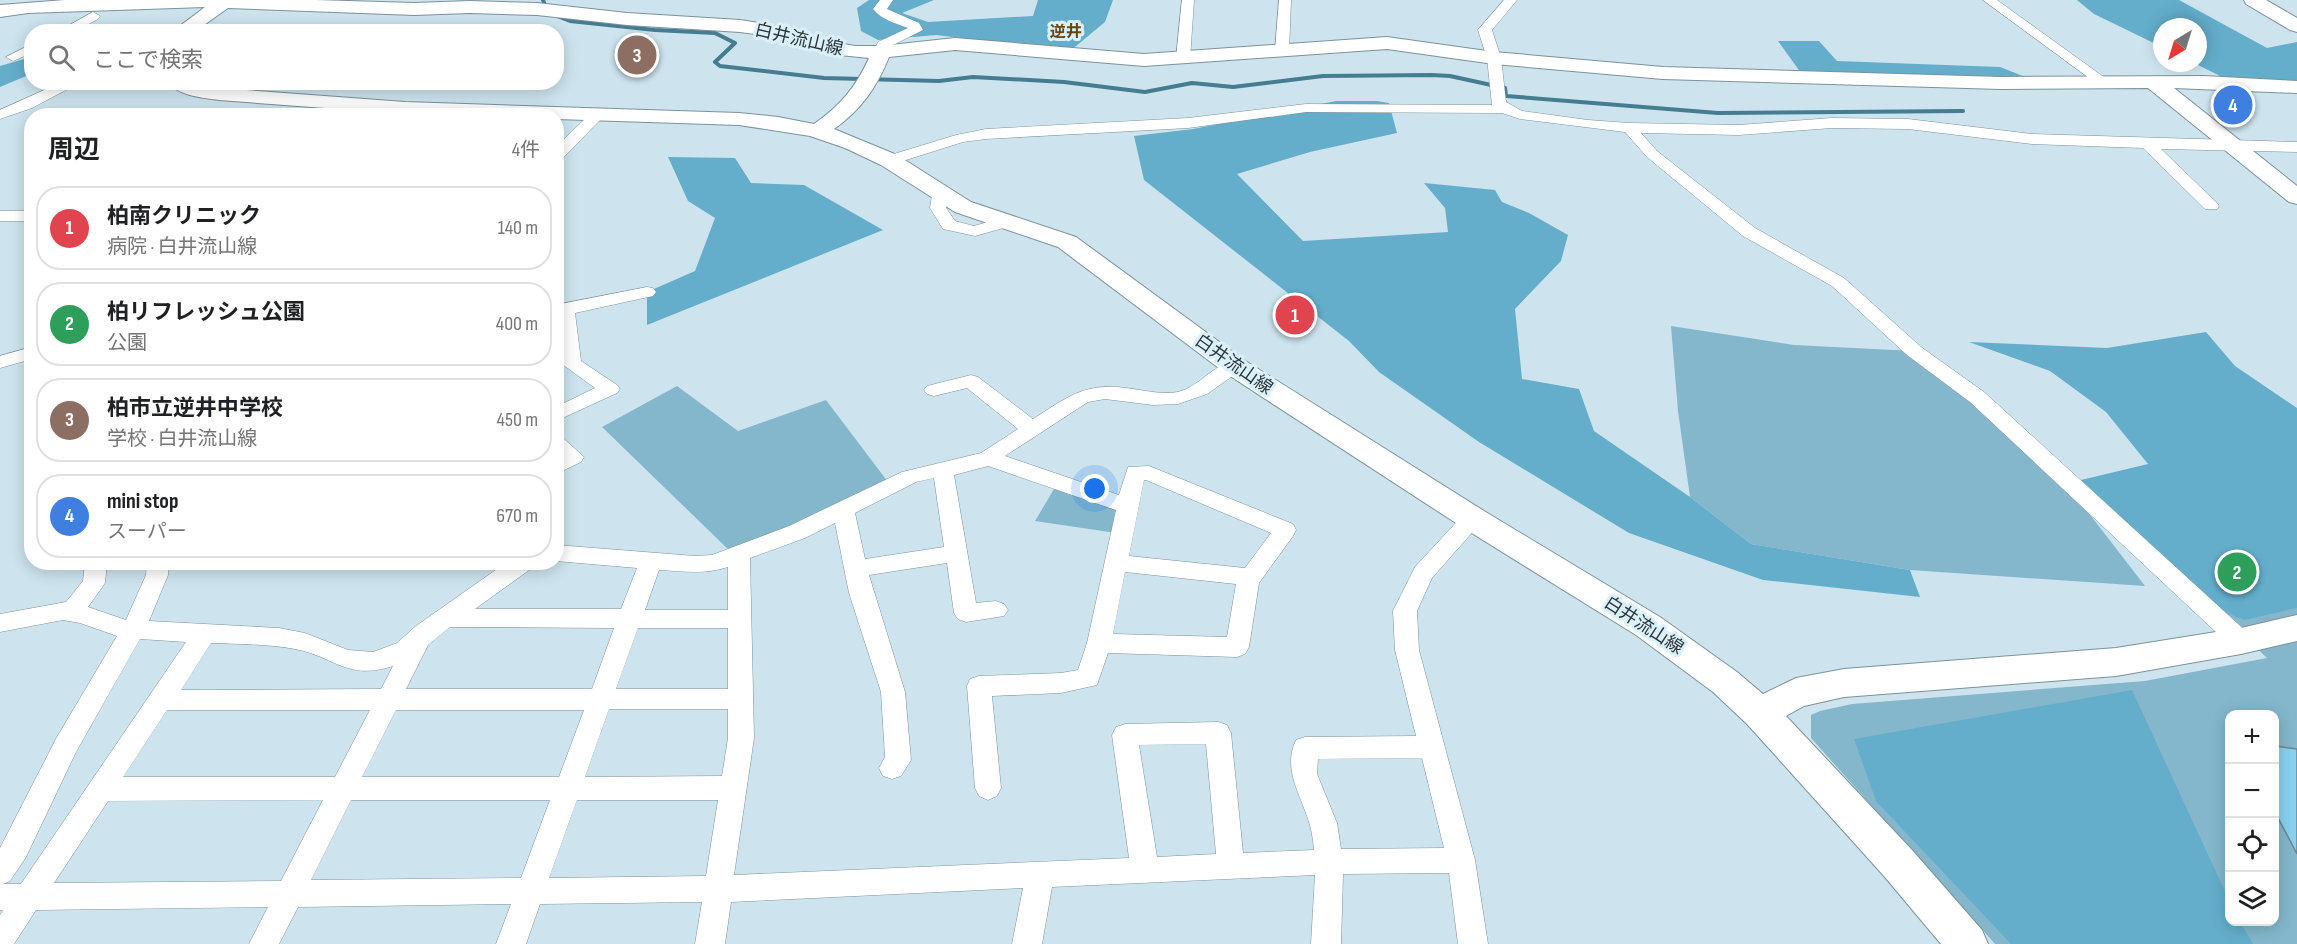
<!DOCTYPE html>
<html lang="ja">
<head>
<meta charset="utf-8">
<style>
	body { margin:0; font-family:"Sofia Sans Condensed","Noto Sans JP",sans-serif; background:#f6f6f6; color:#202124 }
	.controls { position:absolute; right:18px; bottom:18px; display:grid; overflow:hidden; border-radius:12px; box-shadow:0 3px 15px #0003 }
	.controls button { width:54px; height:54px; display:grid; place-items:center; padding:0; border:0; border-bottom:2px solid #e0e0e0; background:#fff; color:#202124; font:30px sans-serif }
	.compass { position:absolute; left:2153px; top:18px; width:54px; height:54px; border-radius:50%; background:#fff; box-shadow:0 3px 15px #0003; rotate:218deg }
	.you { position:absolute; left:1095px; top:489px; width:21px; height:21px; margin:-15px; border:4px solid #fff; border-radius:50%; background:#1a73e8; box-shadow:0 0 0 9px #1a73e833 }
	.badge { display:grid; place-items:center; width:39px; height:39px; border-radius:50%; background:#2563eb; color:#fff; font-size:20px; font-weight:700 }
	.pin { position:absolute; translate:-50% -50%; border:3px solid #fff; box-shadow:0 2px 6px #0006 }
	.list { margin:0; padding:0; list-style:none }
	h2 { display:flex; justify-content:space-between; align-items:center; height:78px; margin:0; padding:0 24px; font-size:26px }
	h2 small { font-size:20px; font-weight:400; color:#757577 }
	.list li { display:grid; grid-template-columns:39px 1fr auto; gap:18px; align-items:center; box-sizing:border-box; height:84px; margin:0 12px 12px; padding:0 12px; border:2px solid #e0e0e0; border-radius:24px }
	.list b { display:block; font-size:22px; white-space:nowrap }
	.list p { margin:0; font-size:20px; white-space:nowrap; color:#757577 }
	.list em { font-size:20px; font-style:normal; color:#757577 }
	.icon { flex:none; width:33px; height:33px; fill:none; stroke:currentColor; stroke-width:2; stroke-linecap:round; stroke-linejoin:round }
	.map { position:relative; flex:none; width:2297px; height:944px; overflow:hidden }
	.search { position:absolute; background:#fff; box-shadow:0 3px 15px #0003; left:24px; top:24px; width:540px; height:66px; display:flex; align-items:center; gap:15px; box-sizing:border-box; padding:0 21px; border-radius:24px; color:#757577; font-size:22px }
	.panel { position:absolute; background:#fff; box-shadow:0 3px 15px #0003; left:24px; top:108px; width:540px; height:462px; border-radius:24px }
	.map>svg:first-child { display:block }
</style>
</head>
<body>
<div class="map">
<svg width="2297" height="944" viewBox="0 0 2297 944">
	<rect width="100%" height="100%" fill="#cde4ee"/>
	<g fill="#84b7cc" fill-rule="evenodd">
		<polygon points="1671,326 1794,345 1914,351 2054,468 2145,586 1910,570 1751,544 1690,497 1678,411"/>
		<polygon points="677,386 738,431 826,400 888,482 732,553 602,427"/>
		<path d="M2297,430V944H1995L1811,738V715L1820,711L1852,704L2145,681L2267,658L2088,485ZM2230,714H2274V922H2230Z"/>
		<polygon points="1054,489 1115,509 1120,515 1116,533 1035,521"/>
	</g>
	<g fill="#64aecb">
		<polygon points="869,0 934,0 902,13 928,22 1033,16 1038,0 1113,0 1105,22 1070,51 936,35 878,40 861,31 857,8"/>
		<polygon points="2077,0 2179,0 2267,48 2297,42 2297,84 2224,78 2194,63 2198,63 2198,27 2162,27 2162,47 2094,14"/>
		<polygon points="1778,41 1819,41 1837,61 2000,67 2028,78 1801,73"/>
		<polygon points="31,57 31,74 0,87 0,66"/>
		<polygon points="1336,101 1377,101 1389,103 1397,133 1310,152 1237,174 1303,241 1448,232 1445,208 1424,183 1495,190 1502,202 1529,213 1568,235 1561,261 1515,309 1522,379 1579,389 1594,431 1690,497 1751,544 1910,570 1920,597 1763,580 1629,533 1479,442 1379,372 1349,341 1144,180 1134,136 1193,129"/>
		<polygon points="668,157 735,158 751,183 804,185 883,230 647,325 647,292 695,271 715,218 688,201"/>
		<polygon points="2206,332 2235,366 2297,408 2297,608 2245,620 2224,612 2081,480 2148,464 2106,412 2050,371 1969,342 2107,348"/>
		<polygon points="2132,690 2229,900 2230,922 2240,922 2253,944 2011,944 1876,801 1854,739"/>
	</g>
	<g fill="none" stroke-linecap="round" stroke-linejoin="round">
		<g stroke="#457c91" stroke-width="4">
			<polyline points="543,0 547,10"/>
			<polyline points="557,16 570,21 655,30 715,33 735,43 715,62 720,66 824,78 939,81 973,77 1064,82 1145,92 1192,83 1233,87 1323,76 1432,75 1450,76 1505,88 1506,96 1718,113 1963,111"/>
		</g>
	</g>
	<polygon fill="#87d2ef" stroke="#6f858d" stroke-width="1.5" points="2274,746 2297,749 2297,854 2274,810"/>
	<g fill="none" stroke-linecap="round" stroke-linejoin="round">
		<g stroke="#7c929b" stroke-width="1">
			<g id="street">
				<path d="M880,0H893L887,9L919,23L923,30L889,47L886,55L881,56L874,52L878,42L908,28C895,23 882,20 873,9Z"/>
				<polygon points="1182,0 1194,0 1190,59 1183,63 1176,59"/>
				<polygon points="1279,0 1291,0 1289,52 1282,56 1275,52"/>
				<polygon points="1504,0 1517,0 1492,30 1501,58 1506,102 1522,111 1588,120 1629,123 1739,125 1832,118 1908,119 2032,134 2297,142 2297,152 2161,149 2217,203 2219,206 2217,209 2205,209 2143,148 2032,144 1908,129 1832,128 1739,135 1641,133 1657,151 1755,228 1844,278 1921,347 1984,392 2249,634 2253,641 2249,648 2241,650 2233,648 1970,402 1907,355 1832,286 1743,236 1647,157 1625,132 1520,119 1502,113 1306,112 1188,128 986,139 963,142 890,165 882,160 884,157 956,135 986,129 1188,118 1306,104 1492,105 1487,58 1478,30"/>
				<polygon points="1983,0 1997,0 2112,83 2105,87 2100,86"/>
				<polygon points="93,12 100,16 98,19 74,32 57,32"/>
				<polygon points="32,44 32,53 13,61 6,57"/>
				<polygon points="62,82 81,82 32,108 0,119 0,110"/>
				<polygon points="597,111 602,112 604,115 602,118 562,159 556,161 556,147 592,112"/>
				<polygon points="940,190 948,195 946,208 955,221 974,226 1008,216 1016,221 1014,225 975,236 943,229 930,208 932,195"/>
				<rect x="0" y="211" width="32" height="10"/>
				<polygon points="647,287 653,288 656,292 653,296 575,313 581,361 617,385 620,389 617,393 556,421 556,407 595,388 562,364 556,305"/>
				<polygon points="32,347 32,359 0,368 0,356"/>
				<path d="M1234,360L1241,362L1244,366L1241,370L1207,394L1178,404L1153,405L1105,399L1088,402L1005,456L1119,495L1128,467L1149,466L1293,524L1296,530L1293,536L1259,583L1249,647L1245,654L1237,657L1108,653L1097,685L1061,693L992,696L1001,788L997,796L988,800L979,796L975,788L967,686L970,679L979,676L1061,673L1078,670L1087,643L1116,510L988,466L954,475L976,603L996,601L1004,604L1008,610L1004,616L966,622L958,619L954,613L947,563L869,575L905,692L911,760L901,776L892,779L883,776L879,768L885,757L881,692L849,593L835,523L805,538L750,558L754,738L734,875L1129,858L1112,735L1116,727L1125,724L1218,722L1227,725L1231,733L1243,853L1314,850C1313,841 1312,831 1309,822C1301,795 1282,769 1296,740L1305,737L1416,736L1395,650L1393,611L1415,567L1465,513L1473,511L1481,513L1484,519L1432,578L1417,611L1419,650L1475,860L1488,944H1458L1449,873L1343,874L1341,944H1311L1315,875L1052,887L1042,944H1012L1023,888L731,902L725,944H695L702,902L540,904L526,944H496L511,904L298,907L279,944H249L268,907L36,910L14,944H0V915L3,910H0V848L57,737L117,636L80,623L63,620L0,632V614L66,602L83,581L85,562H107L105,583L88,607L126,620L146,575L147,562H169L168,575L149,621L279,628L305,633L348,650L373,652L397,643L416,626L507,562H535L532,568L475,609H621L637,568L556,561V545L695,556L712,555L789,526L902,472L981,453L1018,429L967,388L934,396L927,394L924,390L927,386L971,375L978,377L1033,419C1066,398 1085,382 1126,388C1143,390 1161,395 1178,392C1199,387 1213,365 1234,360ZM934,478L944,547L865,559L855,513L916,482ZM1144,480H1146L1271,533L1245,568L1129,556ZM728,567V610H645L659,570C682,571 705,575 728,567ZM1125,572L1236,584L1227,637L1113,634ZM450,627L614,628L592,689H406L428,645ZM638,628H728V689H616ZM140,639L186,642L21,884H3L10,881L26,857L76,752ZM211,643C239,644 268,644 295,649C336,657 347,681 393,666L381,689L181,690ZM609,709H728V738L722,776L585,777ZM167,710H370L335,777H123ZM396,710H584L559,777H362ZM1206,744L1216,854L1157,857L1139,745ZM1422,758L1444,848L1341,849L1337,823L1317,774L1318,759ZM323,800L281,881L54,883L108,801ZM351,800H550L521,878L311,880ZM577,800H718L706,876L549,878Z"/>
				<polygon points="556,436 563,438 584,457 581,462 556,474 556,458 559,456 556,454"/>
			</g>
		</g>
		<g stroke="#7c929b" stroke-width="2">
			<g id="secondary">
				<path d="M65,0H315L414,3L470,1L537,3L627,13L740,20L772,25L832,42L855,46H881L955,38L1144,54L1387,37L1494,52L1663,67L2001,77L2204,76L2297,81V93L2174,88L2297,186V204L2289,202L2148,88L2001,89L1663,79L1494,64L1387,49L1144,66L955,50L889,57C877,87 861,110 834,129L897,155L971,202L1076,237L1244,360L1484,511L1660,617L1737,672L1763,694L1796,678L1844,669L2116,648L2241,628L2297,615V641L2241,654L2116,676L1844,697L1804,706L1786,716L1912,850L1982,930L1988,944H1941L1884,876L1747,724L1713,692L1636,635L1462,527L1224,372L1058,247L955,212L881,165L845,148L810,136L739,125L556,119V116L405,114L219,100C204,98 178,96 168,82H197L219,88L405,102L739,113L778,117L814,124C840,106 856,87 869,58L830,54L770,36L740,32L627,25L537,15L470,13L414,15L228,8L194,32H172L205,7L28,13L0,17V5Z"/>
				<polygon points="2244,0 2266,0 2297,18 2297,32 2290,30 2246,4"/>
			</g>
		</g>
		<use href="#street" fill="#fff" fill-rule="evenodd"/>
		<use href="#secondary" fill="#fff" fill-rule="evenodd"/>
	</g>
	<g text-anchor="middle" stroke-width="6" stroke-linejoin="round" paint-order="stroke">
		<g font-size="16" font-weight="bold" fill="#664610" stroke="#daf1fb">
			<text x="1066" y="37">逆井</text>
		</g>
		<g font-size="18" fill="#2c3539" stroke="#daf1fb">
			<text transform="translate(799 39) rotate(13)" y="6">白井流山線</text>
			<text transform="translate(1234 364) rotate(35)" y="6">白井流山線</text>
			<text transform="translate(1644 625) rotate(33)" y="6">白井流山線</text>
		</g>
	</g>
</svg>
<div class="controls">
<button>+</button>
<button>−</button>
<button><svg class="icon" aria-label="locate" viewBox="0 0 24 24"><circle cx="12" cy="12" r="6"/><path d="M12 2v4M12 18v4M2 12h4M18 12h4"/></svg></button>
<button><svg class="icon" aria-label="layers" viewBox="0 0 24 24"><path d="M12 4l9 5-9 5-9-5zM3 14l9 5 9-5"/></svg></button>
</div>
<svg class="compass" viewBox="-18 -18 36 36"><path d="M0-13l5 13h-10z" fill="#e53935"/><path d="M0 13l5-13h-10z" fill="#757577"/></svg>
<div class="you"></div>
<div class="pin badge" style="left:1295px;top:315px;background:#e0444e">1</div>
<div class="pin badge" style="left:2237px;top:572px;background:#2e9e5b">2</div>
<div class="pin badge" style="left:637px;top:55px;background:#8d6e63">3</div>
<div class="pin badge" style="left:2233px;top:105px;background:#3f7fe0">4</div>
<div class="search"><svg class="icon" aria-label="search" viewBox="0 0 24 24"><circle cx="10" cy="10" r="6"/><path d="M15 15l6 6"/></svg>ここで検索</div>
<section class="panel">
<h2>周辺<small>4件</small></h2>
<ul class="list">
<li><span class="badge" style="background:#e0444e">1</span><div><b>柏南クリニック</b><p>病院 · 白井流山線</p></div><em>140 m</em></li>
<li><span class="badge" style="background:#2e9e5b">2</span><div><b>柏リフレッシュ公園</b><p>公園</p></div><em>400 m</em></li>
<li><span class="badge" style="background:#8d6e63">3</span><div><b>柏市立逆井中学校</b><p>学校 · 白井流山線</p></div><em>450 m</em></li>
<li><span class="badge" style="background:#3f7fe0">4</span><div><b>mini stop</b><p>スーパー</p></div><em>670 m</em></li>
</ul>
</section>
</div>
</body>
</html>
